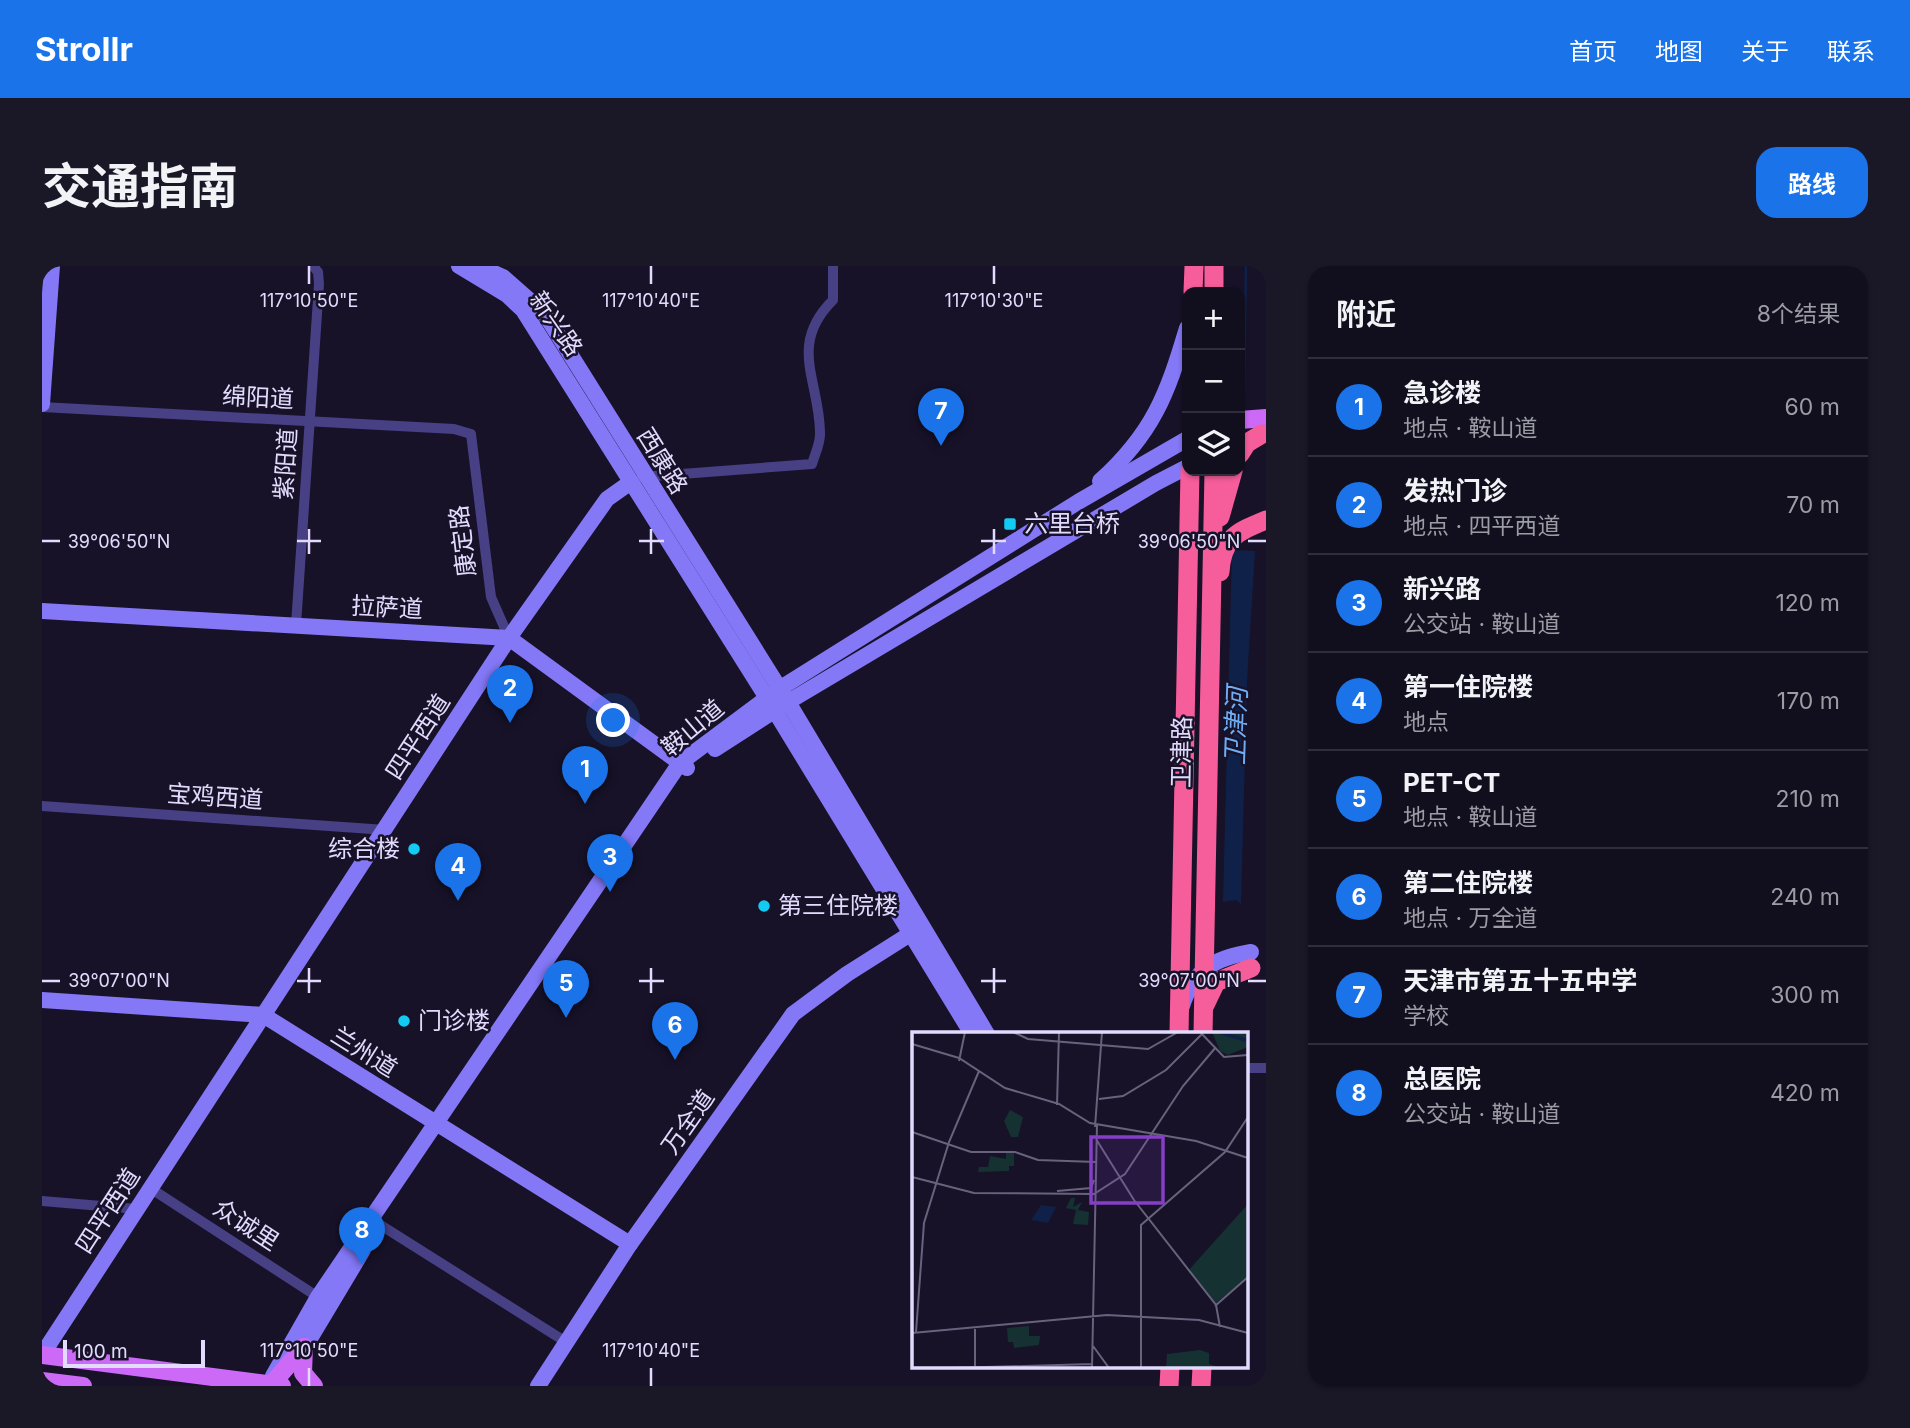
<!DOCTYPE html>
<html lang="zh">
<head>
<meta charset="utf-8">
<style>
	body { margin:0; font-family:Inter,"Noto Sans SC",sans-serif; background:#1a1727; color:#f1f3f6 }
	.controls { position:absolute; right:21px; top:21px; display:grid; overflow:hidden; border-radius:14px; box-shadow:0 2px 5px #0004 }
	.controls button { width:63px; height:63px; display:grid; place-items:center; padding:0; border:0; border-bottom:2px solid #302e3c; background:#110e1e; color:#f1f3f6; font:35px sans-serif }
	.scale { position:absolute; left:21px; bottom:18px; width:142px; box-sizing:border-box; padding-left:7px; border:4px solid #e2dbfd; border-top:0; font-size:19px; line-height:24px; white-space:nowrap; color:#e2dbfd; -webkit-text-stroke:5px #171228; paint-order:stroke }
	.you { position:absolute; left:572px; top:455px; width:24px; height:24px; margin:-18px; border:5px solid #fff; border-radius:50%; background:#1a73e8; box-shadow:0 0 0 10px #1a73e833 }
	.badge { display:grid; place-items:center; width:46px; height:46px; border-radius:50%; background:#1a73e8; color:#fff; font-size:23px; font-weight:700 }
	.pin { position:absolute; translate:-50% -58px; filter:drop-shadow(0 2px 4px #0008) }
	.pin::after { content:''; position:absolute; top:37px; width:24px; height:21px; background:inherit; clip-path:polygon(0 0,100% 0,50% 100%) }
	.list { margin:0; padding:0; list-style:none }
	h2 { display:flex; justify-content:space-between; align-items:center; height:91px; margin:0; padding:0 28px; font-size:30px }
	h2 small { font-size:23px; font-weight:400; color:#9c9ca4 }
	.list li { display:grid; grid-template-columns:46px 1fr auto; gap:21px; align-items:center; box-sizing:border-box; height:98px; padding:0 28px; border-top:2px solid #302e3c }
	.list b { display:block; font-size:26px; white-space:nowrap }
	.list p { margin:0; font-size:23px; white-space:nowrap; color:#9c9ca4 }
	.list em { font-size:23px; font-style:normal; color:#9c9ca4 }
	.icon { flex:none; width:38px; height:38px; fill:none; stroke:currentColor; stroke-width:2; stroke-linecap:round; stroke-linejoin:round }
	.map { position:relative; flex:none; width:1224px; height:1120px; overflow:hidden; border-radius:21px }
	header { display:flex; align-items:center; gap:42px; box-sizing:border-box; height:98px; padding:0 35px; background:#1a73e8; color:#fff }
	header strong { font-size:33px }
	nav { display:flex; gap:38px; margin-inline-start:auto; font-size:24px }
	.intro { display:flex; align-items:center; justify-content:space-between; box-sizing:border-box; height:168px; padding:0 42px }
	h1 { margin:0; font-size:49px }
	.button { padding:18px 32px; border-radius:21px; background:#1a73e8; color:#fff; font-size:24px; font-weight:700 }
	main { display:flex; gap:42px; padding:0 42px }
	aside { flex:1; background:#110e1e; border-radius:21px; box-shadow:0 2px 5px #0004 }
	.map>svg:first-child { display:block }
</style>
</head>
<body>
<header>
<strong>Strollr</strong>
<nav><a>首页</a><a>地图</a><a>关于</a><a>联系</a></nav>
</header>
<div class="intro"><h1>交通指南</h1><a class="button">路线</a></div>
<main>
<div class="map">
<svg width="1224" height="1120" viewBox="0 0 1224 1120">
	<rect width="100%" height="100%" fill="#171228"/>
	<polygon fill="#102149" points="1190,284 1213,285 1205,415 1199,638 1194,634 1181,636"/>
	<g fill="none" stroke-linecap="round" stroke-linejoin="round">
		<polyline stroke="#102149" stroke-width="2.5" points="1202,132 1204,0"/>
		<g stroke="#474085" stroke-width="10">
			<polyline points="0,141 412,163 429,168 449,331 467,372"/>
			<path d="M600,211L770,198C773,188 779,176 778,166C777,113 746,79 791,34V0"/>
			<polyline points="254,359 277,18 276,6 271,0"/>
			<polyline points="0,540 344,564"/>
			<polyline points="1205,802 1224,802"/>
			<polyline points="108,922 276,1031"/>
			<polyline points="0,935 95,943"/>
			<polyline points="329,953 524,1076"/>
		</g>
		<g stroke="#8478f7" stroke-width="16">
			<polyline points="417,0 465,29 481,44 725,432 930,768"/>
			<polyline points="436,0 461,11 503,48 746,436 945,768"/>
			<polyline points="0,138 10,0"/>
			<path d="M1058,215C1111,167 1125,129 1145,62"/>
			<polyline points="0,345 467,372 645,502"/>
			<polyline points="673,483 746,436 1114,217 1145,201"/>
			<polyline points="0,734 221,749 588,978"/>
			<path d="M1140,740C1152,703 1173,692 1209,686"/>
			<polyline points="0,1089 467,372 565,233 589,216"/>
			<polyline points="257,1091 321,984"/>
			<polyline points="231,1110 276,1031 638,497 737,423 1036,236 1145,173"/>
			<polyline points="496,1120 588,978 751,748 805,708 876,663"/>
		</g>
		<g stroke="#cc69f7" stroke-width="18">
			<polyline points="1198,154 1224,152"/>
			<polyline points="262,1081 261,1107 272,1120"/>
			<polyline points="0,1089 240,1120"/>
			<polyline points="0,1115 41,1120"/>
			<polyline points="228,1120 262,1081"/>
		</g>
		<g stroke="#f65d9b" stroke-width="19">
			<polyline points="1151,26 1152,0"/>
			<polyline points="1172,26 1172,0"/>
			<polyline points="1198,188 1205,177 1220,168"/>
			<polyline points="1178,251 1191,205"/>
			<path d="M1178,306C1180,272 1195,266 1224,254"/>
			<polyline points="1163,739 1174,716 1209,702"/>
			<polyline points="1137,768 1148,205"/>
			<polyline points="1161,768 1172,205"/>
			<polyline points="1127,1120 1128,1101"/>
			<polyline points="1159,1120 1160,1101"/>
		</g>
	</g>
	<path fill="none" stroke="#e2dbfd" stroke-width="2.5" d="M267,0V18M609,0V18M952,0V18M267,263V288M609,263V288M952,263V288M0,275H18M255,275H279M597,275H622M939,275H964M1206,275H1224M267,702V727M609,702V727M952,702V727M0,715H18M255,715H279M597,715H622M939,715H964M1206,715H1224M267,1102V1120M609,1102V1120"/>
	<g fill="#13cbf2" stroke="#171228" stroke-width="2.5">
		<rect x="961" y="251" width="14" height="14" rx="3.5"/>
		<circle cx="372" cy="583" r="7"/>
		<circle cx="722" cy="640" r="7"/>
		<circle cx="362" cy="755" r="7"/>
	</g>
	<g text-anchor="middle" stroke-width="5" stroke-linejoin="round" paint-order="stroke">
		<g font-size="24" fill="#e2dbfd" stroke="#171228">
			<text transform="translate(514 58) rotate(55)" y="8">新兴路</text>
			<text transform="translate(216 132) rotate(3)" y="8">绵阳道</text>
			<text transform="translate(620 195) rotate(58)" y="8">西康路</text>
			<text transform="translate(244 198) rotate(-86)" y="8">紫阳道</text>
			<text transform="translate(421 275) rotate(-97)" y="8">康定路</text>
			<text transform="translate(345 342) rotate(3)" y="8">拉萨道</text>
			<text transform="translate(651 462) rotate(-40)" y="8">鞍山道</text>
			<text transform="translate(376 471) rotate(-57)" y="8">四平西道</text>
			<text transform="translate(1140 486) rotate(-89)" y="8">卫津路</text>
			<text transform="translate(173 531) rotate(4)" y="8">宝鸡西道</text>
			<text transform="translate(322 786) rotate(32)" y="8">兰州道</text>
			<text transform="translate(646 856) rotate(-55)" y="8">万全道</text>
			<text transform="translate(66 945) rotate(-57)" y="8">四平西道</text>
			<text transform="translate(204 959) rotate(33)" y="8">众诚里</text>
		</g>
		<g font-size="24" fill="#e2dbfd" stroke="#171228" text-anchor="start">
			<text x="982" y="266">六里台桥</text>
			<text x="358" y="591" text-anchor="end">综合楼</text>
			<text x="736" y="648">第三住院楼</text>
			<text x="376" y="763">门诊楼</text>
		</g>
		<g font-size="26" font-style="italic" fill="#6faef7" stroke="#171228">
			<text transform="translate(1194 460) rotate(-88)" y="9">卫津河</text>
		</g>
	</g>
	<g transform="translate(870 766)">
		<rect width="336" height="336" fill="#171228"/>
		<path d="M300,0L336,1V15L316,23L308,19ZM98,78L111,85L106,105H99L92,89ZM94,121H102V134H97V139L66,140L67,135H76L78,124L94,127ZM159,166H163L161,175L170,170L166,178L177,180L176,193L161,192L164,178L154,176ZM336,172V245L304,271L276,239ZM117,294V304H128L127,313L102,316L101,310H96L95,296ZM288,318L297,321V332L309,336H254L255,322Z" fill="#153132"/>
		<path d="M129,173L144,175L136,191L119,188Z" fill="#102149"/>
		<path fill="none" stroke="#102149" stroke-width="3.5" d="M307,0L336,9"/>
		<path fill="none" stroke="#68627d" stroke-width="2" d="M101,0L116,7L236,17L266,0M289,1L312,25L336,23M0,12L47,26L93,56L147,72L178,91L284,109L336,126M47,29L53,0M187,67L211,64L254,38L290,2M145,73L147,0M183,95L190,0M0,100L59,120H103L126,128L184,130M184,107L222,168L304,273L308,295M0,145L62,161L182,162L213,142L271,54L304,15M145,159L179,156L182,148M303,274L336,245M4,300L12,191L37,110L67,39M0,301L195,283L287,288L336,301M181,314L197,336M40,336L180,332M63,336V295M180,336L185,93M229,336V193L313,120L336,85"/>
		<path fill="#853ec5" fill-opacity="0.15" stroke="#853ec5" stroke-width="3.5" d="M179,105H251V171H179Z"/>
		<rect width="336" height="336" fill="none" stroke="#e2dbfd" stroke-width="3.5"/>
	</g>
	<g font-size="18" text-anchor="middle" fill="#e2dbfd" stroke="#171228" stroke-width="5" stroke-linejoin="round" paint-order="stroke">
		<text x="267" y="41">117°10'50"E</text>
		<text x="609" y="41">117°10'40"E</text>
		<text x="952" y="41">117°10'30"E</text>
		<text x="1147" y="282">39°06'50"N</text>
		<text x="77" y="282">39°06'50"N</text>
		<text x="1147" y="721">39°07'00"N</text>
		<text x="77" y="721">39°07'00"N</text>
		<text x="267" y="1091">117°10'50"E</text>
		<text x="609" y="1091">117°10'40"E</text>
	</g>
</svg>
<div class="controls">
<button>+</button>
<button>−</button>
<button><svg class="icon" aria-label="layers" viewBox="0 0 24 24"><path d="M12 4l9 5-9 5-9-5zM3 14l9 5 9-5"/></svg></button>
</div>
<div class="scale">100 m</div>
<div class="you"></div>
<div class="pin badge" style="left:543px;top:538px">1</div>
<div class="pin badge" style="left:468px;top:457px">2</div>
<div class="pin badge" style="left:568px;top:626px">3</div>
<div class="pin badge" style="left:416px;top:635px">4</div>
<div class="pin badge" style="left:524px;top:752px">5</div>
<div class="pin badge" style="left:633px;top:794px">6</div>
<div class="pin badge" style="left:899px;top:180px">7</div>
<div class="pin badge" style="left:320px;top:999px">8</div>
</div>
<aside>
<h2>附近<small>8个结果</small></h2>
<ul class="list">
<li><span class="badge">1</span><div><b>急诊楼</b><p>地点 · 鞍山道</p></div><em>60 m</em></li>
<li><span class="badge">2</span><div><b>发热门诊</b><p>地点 · 四平西道</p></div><em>70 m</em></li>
<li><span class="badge">3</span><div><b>新兴路</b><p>公交站 · 鞍山道</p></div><em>120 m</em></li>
<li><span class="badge">4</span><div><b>第一住院楼</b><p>地点</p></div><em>170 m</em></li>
<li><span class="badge">5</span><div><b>PET-CT</b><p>地点 · 鞍山道</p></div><em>210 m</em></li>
<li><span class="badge">6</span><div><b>第二住院楼</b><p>地点 · 万全道</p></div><em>240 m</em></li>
<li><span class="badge">7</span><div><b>天津市第五十五中学</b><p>学校</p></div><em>300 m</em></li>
<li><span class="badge">8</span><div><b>总医院</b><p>公交站 · 鞍山道</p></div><em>420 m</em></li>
</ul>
</aside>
</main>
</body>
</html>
